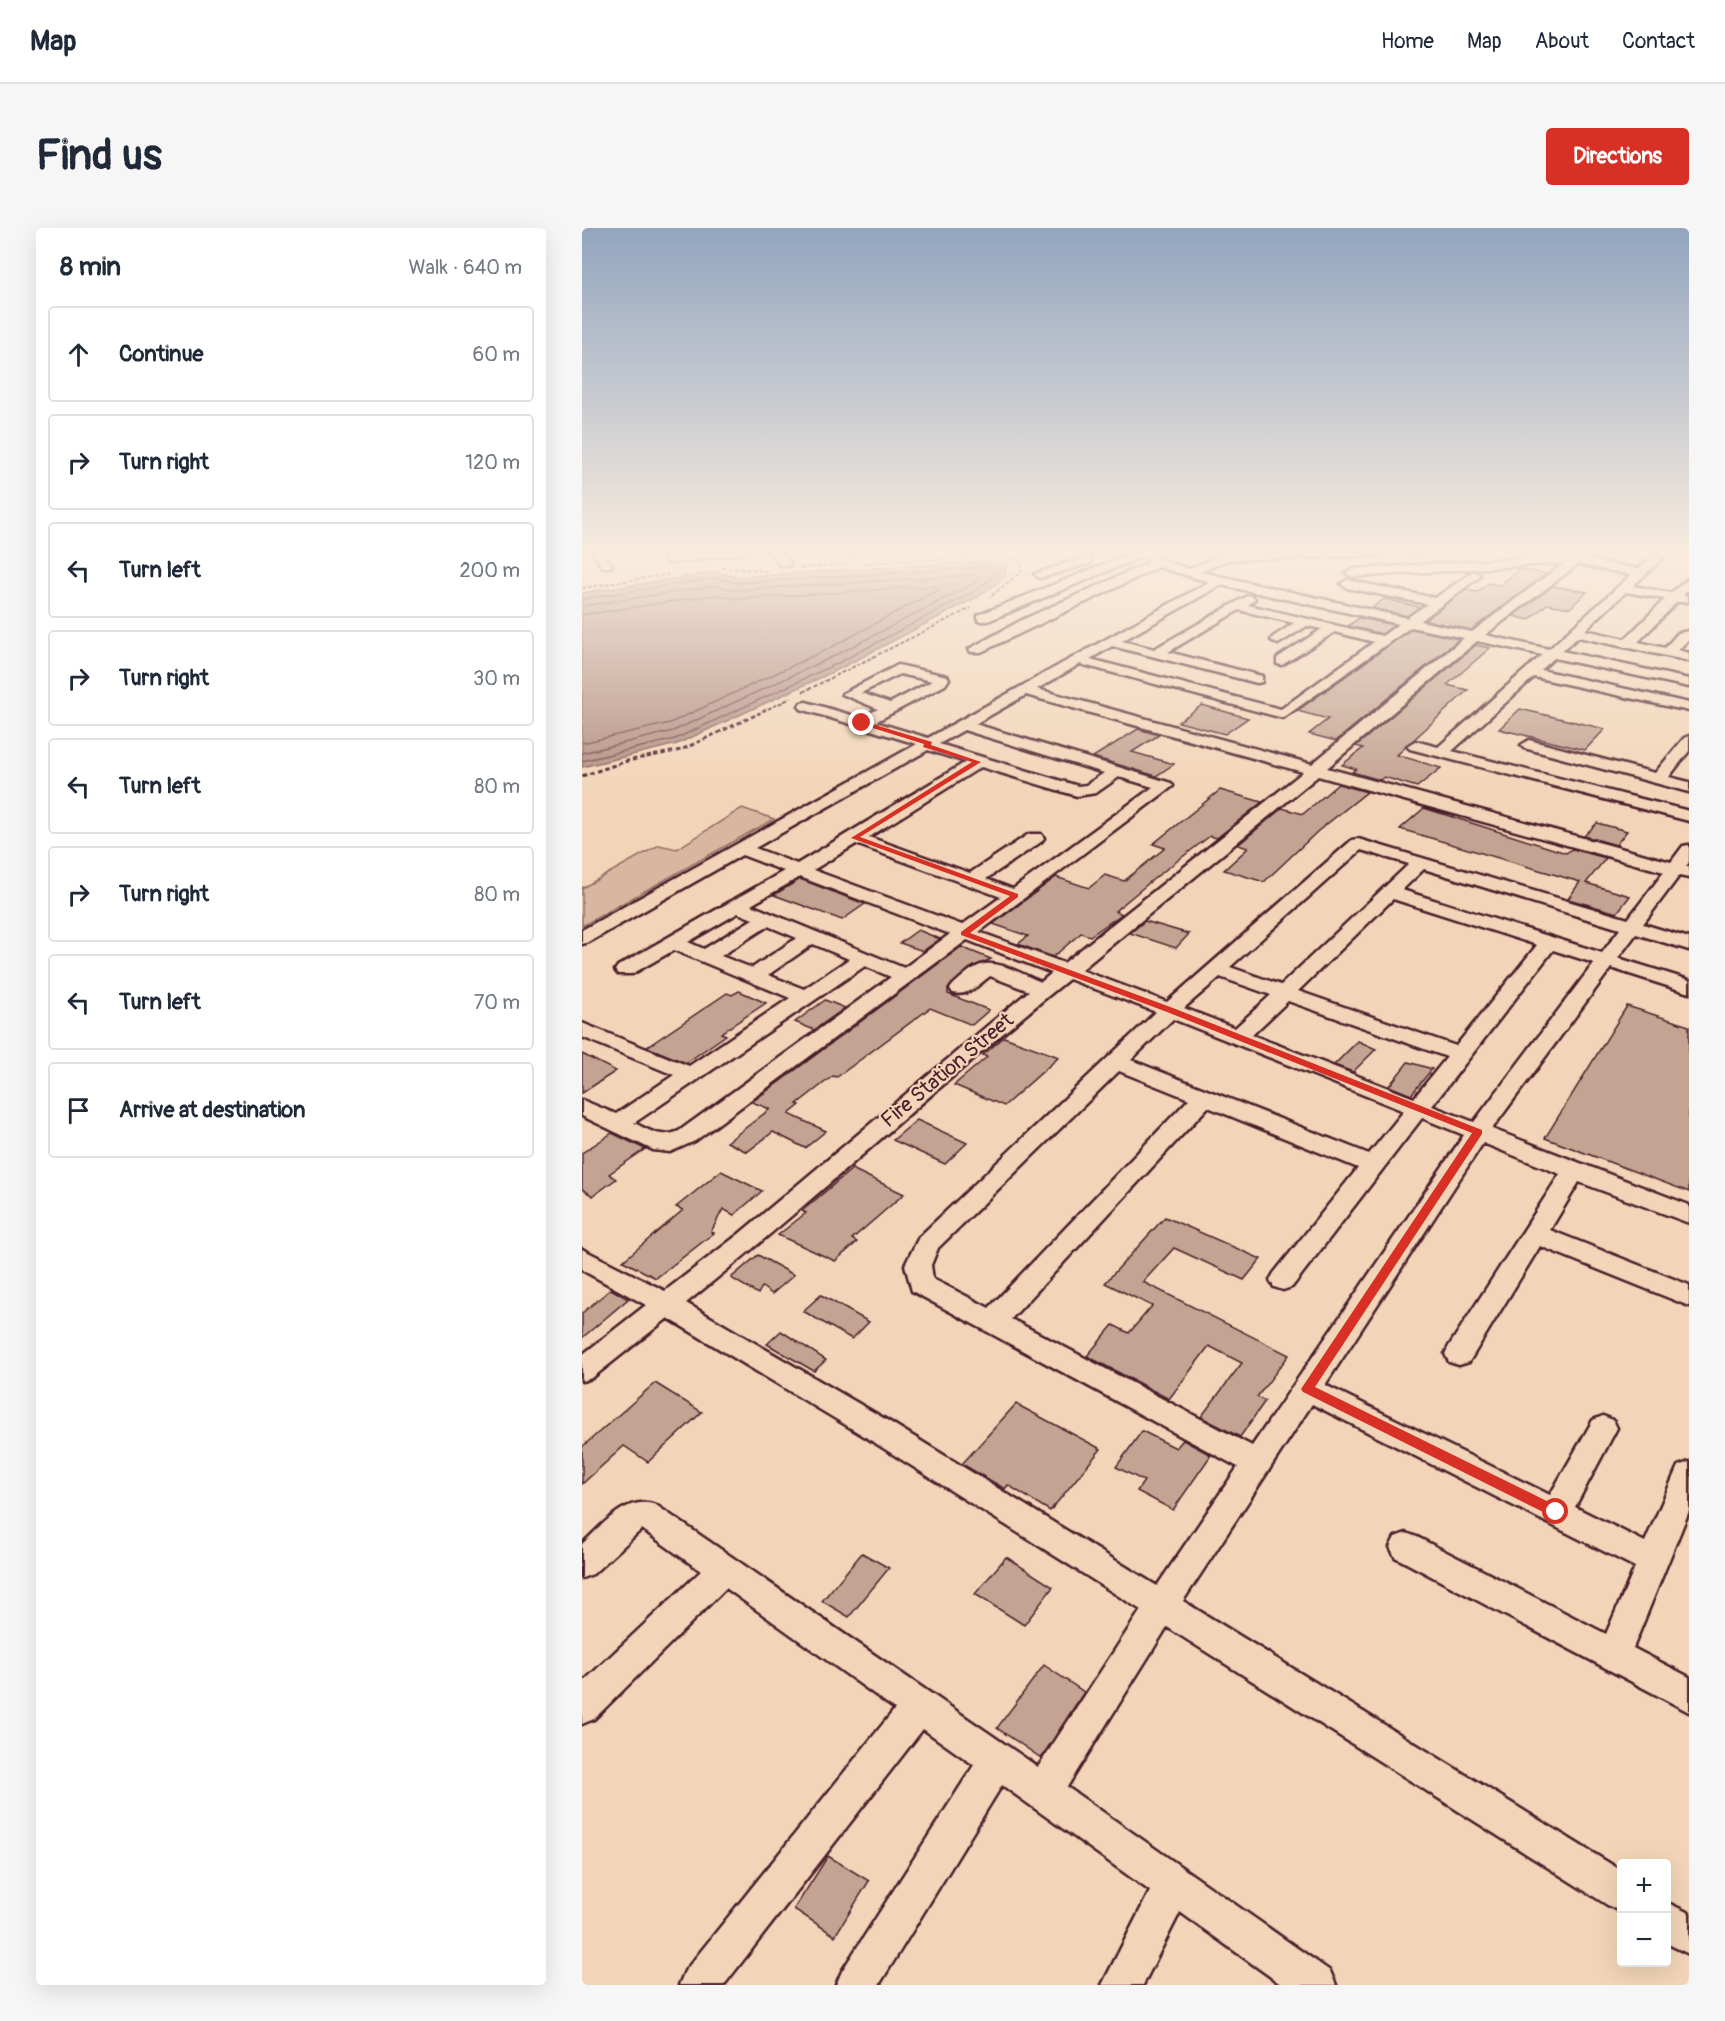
<!DOCTYPE html>
<html lang="en">
<head>
<meta charset="utf-8">
<style>
	body { margin:0; font-family:Pangolin,sans-serif; background:#f6f6f7; color:#1f2937 }
	.controls { position:absolute; right:18px; bottom:18px; display:grid; overflow:hidden; border-radius:6px; box-shadow:0 6px 24px #0002 }
	.controls button { width:54px; height:54px; display:grid; place-items:center; padding:0; border:0; border-bottom:2px solid #e0e1e3; background:#fff; color:#1f2937; font:30px sans-serif }
	.stop { position:absolute; width:18px; height:18px; margin:-14px; border:4px solid #d93025; border-radius:50%; background:#fff }
	.stop.end { background:#d93025; border-color:#fff; box-shadow:0 2px 6px #0008 }
	.list { margin:0; padding:0; list-style:none }
	h2 { display:flex; justify-content:space-between; align-items:center; height:78px; margin:0; padding:0 24px; font-size:26px }
	h2 small { font-size:20px; font-weight:400; color:#747a83 }
	.list li { display:grid; grid-template-columns:39px 1fr auto; gap:18px; align-items:center; box-sizing:border-box; height:96px; margin:0 12px 12px; padding:0 12px; border:2px solid #e0e1e3; border-radius:6px }
	.list b { display:block; font-size:22px; white-space:nowrap }
	.list em { font-size:20px; font-style:normal; color:#747a83 }
	.icon { flex:none; width:33px; height:33px; fill:none; stroke:currentColor; stroke-width:2; stroke-linecap:round; stroke-linejoin:round }
	.map { position:relative; flex:none; width:1107px; height:1757px; overflow:hidden; border-radius:6px }
	header { display:flex; align-items:center; gap:36px; box-sizing:border-box; height:84px; padding:0 30px; background:#fff; border-bottom:2px solid #e0e1e3 }
	header strong { font-size:28px }
	nav { display:flex; gap:33px; margin-inline-start:auto; font-size:21px }
	.intro { display:flex; align-items:center; justify-content:space-between; box-sizing:border-box; height:144px; padding:0 36px }
	h1 { margin:0; font-size:42px }
	.button { padding:15px 27px; border-radius:6px; background:#d93025; color:#fff; font-size:21px; font-weight:700 }
	main { display:flex; gap:36px; padding:0 36px }
	aside { flex:1; background:#fff; border-radius:6px; box-shadow:0 6px 24px #0002 }
	.map>svg:first-child { display:block }
</style>
</head>
<body>
<header>
<strong>Map</strong>
<nav><a>Home</a><a>Map</a><a>About</a><a>Contact</a></nav>
</header>
<div class="intro"><h1>Find us</h1><a class="button">Directions</a></div>
<main>
<aside>
<h2>8 min<small>Walk · 640 m</small></h2>
<ul class="list">
<li><svg class="icon" aria-label="ahead" viewBox="0 0 24 24"><path d="M12 20V5M6 11l6-6 6 6"/></svg><div><b>Continue</b></div><em>60 m</em></li>
<li><svg class="icon" aria-label="right" viewBox="0 0 24 24"><path d="M7 20v-9h11M14 6l5 5-5 5"/></svg><div><b>Turn right</b></div><em>120 m</em></li>
<li><svg class="icon" aria-label="left" viewBox="0 0 24 24"><path d="M17 20v-9H6M10 6l-5 5 5 5"/></svg><div><b>Turn left</b></div><em>200 m</em></li>
<li><svg class="icon" aria-label="right" viewBox="0 0 24 24"><path d="M7 20v-9h11M14 6l5 5-5 5"/></svg><div><b>Turn right</b></div><em>30 m</em></li>
<li><svg class="icon" aria-label="left" viewBox="0 0 24 24"><path d="M17 20v-9H6M10 6l-5 5 5 5"/></svg><div><b>Turn left</b></div><em>80 m</em></li>
<li><svg class="icon" aria-label="right" viewBox="0 0 24 24"><path d="M7 20v-9h11M14 6l5 5-5 5"/></svg><div><b>Turn right</b></div><em>80 m</em></li>
<li><svg class="icon" aria-label="left" viewBox="0 0 24 24"><path d="M17 20v-9H6M10 6l-5 5 5 5"/></svg><div><b>Turn left</b></div><em>70 m</em></li>
<li><svg class="icon" aria-label="arrive" viewBox="0 0 24 24"><path d="M6 21V4h12l-3 4 3 4H6"/></svg><div><b>Arrive at destination</b></div></li>
</ul>
</aside>
<div class="map">
<svg width="1107" height="1757" viewBox="0 0 1107 1757">
	<rect width="100%" height="100%" fill="#f2d5b8"/>
	<filter id="ink" filterUnits="userSpaceOnUse"><feTurbulence type="fractalNoise" baseFrequency=".0167" numOctaves="2"/><feDisplacementMap in="SourceGraphic" scale="12" xChannelSelector="R" yChannelSelector="G"/><feConvolveMatrix kernelMatrix="1 2 1 2 8 2 1 2 1" color-interpolation-filters="sRGB"/></filter>
	<g filter="url(#ink)">
		<polygon fill="#d7b7a0" stroke="#906b66" stroke-width="1.5" points="160,580 192,591 0,698 0,660 77,617 95,621"/>
		<polygon fill="#b28f82" stroke="#88625f" stroke-width="1.5" points="404,333 425,336 423,349 397,368 257,441 95,516 0,539 0,365 134,344 155,349"/>
		<g fill="none" stroke-linecap="round" stroke-linejoin="round">
			<g stroke="#744c4e" stroke-width="1.5">
				<polyline points="0,371 134,350 155,355 403,339 418,343 393,363 254,436 93,511 0,533"/>
				<polyline points="0,378 133,358 155,362 394,347 397,350 389,357 250,429 91,503 0,525"/>
				<polyline points="0,387 133,367 156,371 353,358 357,361 246,421 88,495 0,515"/>
			</g>
		</g>
		<g fill="#c3a391" stroke="#4a1f2b" stroke-width="1.5">
			<polygon points="938,341 964,346 889,402 843,392 884,362 895,364 907,355 918,357"/>
			<polygon points="971,358 1005,364 988,380 965,376 947,392 931,388"/>
			<polygon points="802,371 833,378 837,379 825,388 790,380"/>
			<polygon points="777,390 812,397 800,406 766,398"/>
			<polygon points="830,401 877,411 754,513 727,506 746,491 715,483"/>
			<polygon points="894,417 908,420 865,457 886,462 815,527 859,540 835,559 802,549 798,552 770,544 774,541 760,537 781,520 774,518"/>
			<polygon points="620,477 641,483 666,490 643,506 596,494"/>
			<polygon points="938,481 1023,501 1003,522 917,501"/>
			<polygon points="556,501 577,507 550,524 592,536 574,548 511,529"/>
			<polygon points="756,556 785,564 736,603 682,654 642,642 666,620 656,617 700,580 721,586"/>
			<polygon points="638,562 680,574 635,610 628,608 574,649 533,683 540,686 508,708 499,705 471,729 436,716 446,708 411,696 474,649 507,660 523,647 542,653 583,620 571,616"/>
			<polygon points="842,580 984,625 990,621 1024,630 1004,655 1048,668 1035,685 986,671 998,654 818,601"/>
			<polygon points="1015,595 1045,603 1034,617 1002,608"/>
			<polygon points="218,651 283,676 260,692 192,667"/>
			<polygon points="563,693 607,706 594,720 548,705"/>
			<polygon points="336,702 358,711 341,723 318,715"/>
			<polygon points="379,719 409,731 387,741 366,761 366,766 407,782 390,797 348,780 255,849 251,848 215,876 218,877 207,886 244,903 223,920 191,904 165,924 145,914 188,881 170,874"/>
			<polygon points="157,763 184,775 139,805 144,807 104,835 65,819 145,765 150,767"/>
			<polygon points="243,772 263,780 232,802 213,794"/>
			<polygon points="1045,778 1107,798 1107,964 963,910"/>
			<polygon points="422,809 477,829 422,878 372,857 405,829 401,827"/>
			<polygon points="776,813 794,821 771,844 752,837"/>
			<polygon points="0,826 34,843 0,865"/>
			<polygon points="826,834 850,841 829,867 807,858"/>
			<polygon points="335,892 385,915 363,936 311,912"/>
			<polygon points="30,905 63,921 27,946 34,951 11,968 0,961 0,925"/>
			<polygon points="270,941 322,966 270,1011 275,1014 253,1033 196,1007 224,985 220,983"/>
			<polygon points="139,943 180,963 152,987 141,981 129,1004 132,1005 74,1050 41,1033 101,982 94,979"/>
			<polygon points="583,989 679,1031 662,1052 592,1020 561,1054 707,1127 675,1169 683,1173 658,1209 619,1189 660,1135 627,1118 587,1171 505,1128 531,1097 547,1105 570,1078 523,1055"/>
			<polygon points="176,1027 212,1047 190,1066 180,1059 176,1066 149,1050"/>
			<polygon points="29,1061 46,1071 0,1110 0,1085"/>
			<polygon points="239,1067 287,1094 270,1111 221,1083"/>
			<polygon points="199,1103 244,1132 232,1143 185,1116"/>
			<polygon points="73,1155 120,1184 66,1234 42,1218 0,1256 0,1219"/>
			<polygon points="434,1176 519,1221 468,1283 426,1257 423,1261 380,1236"/>
			<polygon points="560,1203 594,1220 601,1212 629,1227 591,1282 555,1263 562,1253 534,1239"/>
			<polygon points="280,1325 307,1340 267,1389 240,1373"/>
			<polygon points="424,1329 471,1359 442,1397 393,1366"/>
			<polygon points="462,1437 502,1464 459,1530 415,1500"/>
			<polygon points="246,1628 287,1653 253,1708 212,1681"/>
		</g>
		<g fill="none" stroke-linecap="round" stroke-linejoin="round">
			<g stroke="#4a1f2b" stroke-width="5">
				<g id="minor">
					<polygon points="10,322 20,322 30,337 28,339 20,339"/>
					<polygon points="76,322 87,322 92,328 140,322 168,322 162,325 89,335 85,334"/>
					<polygon points="186,322 198,322 209,336 207,338 199,338"/>
					<polygon points="263,322 275,322 277,324 271,327"/>
					<path d="M549,322L565,323L591,336L607,341L643,326L863,322L858,325L645,332L619,344L825,390L845,376L765,360L759,356L765,352L853,370L892,343L898,347L896,350L838,393L890,404L982,335L770,349L764,345L770,341L975,328L980,326L1056,341L1078,322H1089L1051,358L1089,365L1107,350V361L1101,367L1105,368V374H1095L1056,414L1083,420L1096,405L1107,403V411L1096,422L1107,425V433L996,409L980,423L1107,451V459L972,430L959,442L1107,475V483L952,449L870,523L1107,583V593L828,521L825,518L833,513L856,519L960,427L895,413L745,540L1089,634L1101,618L1107,617V634L1104,639H1107V650L1097,648L1061,696L1107,710V722L1054,706L1036,730L1107,752V765L1029,740L910,901L1107,977V995L997,954L968,1002L1107,1057V1078L958,1018L887,1134L877,1137L867,1134L863,1126L867,1118L978,946L901,915L743,1157L968,1267L1011,1192L1021,1188L1031,1192L1035,1200L993,1279L1063,1314L1096,1238L1107,1234V1283L1051,1420L1107,1449V1484L813,1329L808,1319L813,1309L824,1305L835,1309L1024,1406L1053,1339L730,1176L601,1373L1040,1643V1684L1027,1678L585,1399L485,1559L748,1743L754,1757H700L598,1684L561,1757H520L568,1663L420,1557L297,1757H254L260,1743L392,1537L341,1501L142,1757H97L103,1743L313,1481L144,1360L12,1491L0,1496V1455L119,1343L60,1301L11,1346L0,1350V1316C20,1298 44,1266 74,1277L456,1539L559,1382L282,1208L86,1090L10,1150L0,1153V1127L64,1077L0,1042V1021L83,1063L157,1006L447,763L408,748C396,757 386,769 371,765L368,761L371,757C379,750 389,740 399,737C416,731 443,748 459,754L470,745L385,712L113,913L88,924L71,922L0,888V872L34,886L92,847L0,809V795L107,838L208,770L92,722L50,746H36L33,742L36,738L202,643L160,627L7,714L0,716V702L335,516L219,481L217,478L219,475L224,474L279,490L296,481L260,466L316,437L365,448L367,451L363,457L293,494L346,510L627,354L577,339L399,424H389L387,421L440,392L568,334L559,329L406,393H396V387L550,325ZM996,336L1049,347L967,421L903,407ZM639,357L817,396L800,408L666,377L673,371L667,367L572,421L540,413ZM1044,364L1083,371L1043,411L1003,402ZM657,382L712,395L691,409L689,412L696,416L725,398L740,401L695,430V436L700,437L753,404L792,414L699,481L508,431L530,418L675,455L680,454V448L586,424ZM829,399L882,410L730,536L455,461L498,436L701,490ZM318,446L350,453L308,475L279,465ZM444,467L721,544L482,735L397,704L591,558L589,555L393,496ZM382,502L522,545L504,557L496,558L357,516ZM346,522L384,534L215,636L173,620ZM399,539L495,568L514,565L537,549L571,559L431,661L404,651L459,614L462,610L459,606H447L388,645L287,609ZM736,548L1082,644L1046,691L776,611L770,612L585,774L499,742ZM274,616L419,669L380,697L231,642ZM779,622L827,636L699,757L648,739ZM842,641L1038,701L1020,725L820,662ZM218,649L368,706L322,740L169,677ZM811,671L955,717L874,818L716,763ZM156,685L171,691L122,721L106,714ZM186,698L215,710L170,740L139,728ZM231,716L267,731L222,761L186,747ZM971,722L1012,735L892,894L850,878ZM283,738L309,749L97,903C79,911 69,903 52,895ZM638,749L689,767L653,800L602,780ZM487,751L574,784L337,1009L323,1037L330,1063L656,1239L575,1358L303,1191L104,1075C235,971 357,856 487,751ZM706,773L865,829L832,870L670,807ZM591,791L822,883L787,926L549,832ZM537,843L607,871L407,1080L351,1051L349,1037L356,1020ZM626,879L776,940L692,1045L688,1052L692,1059L701,1062L710,1059L840,890L882,907L670,1218L429,1091Z"/>
					<polygon points="505,329 509,331 509,335 458,350 452,346"/>
					<polygon points="1107,508 1107,523 1087,549 1107,554 1107,564 942,520 939,517 947,512 1073,545 1102,510"/>
					<polygon points="1084,1674 1107,1685 1107,1726 1084,1715"/>
				</g>
			</g>
			<g stroke="#4a1f2b" stroke-width="2" stroke-dasharray="4 2" stroke-linecap="butt">
				<polyline points="280,335 410,328 429,329 440,335 439,344 408,369"/>
				<polyline points="140,340 189,343"/>
				<polyline points="217,340 267,336"/>
				<polyline points="0,360 88,346"/>
				<polyline points="221,464 389,380"/>
				<polyline points="175,486 209,470"/>
			</g>
			<polyline stroke="#4a1f2b" stroke-width="3" stroke-dasharray="4.5 3" stroke-linecap="butt" points="0,548 45,533 99,522 178,485"/>
			<use href="#minor" fill="#f2d5b8" fill-rule="evenodd"/>
		</g>
	</g>
	<linearGradient id="sky" x2="0" y2="1"><stop stop-color="#92a5bf"/><stop offset="0.57" stop-color="#f9ecdf"/><stop offset="1" stop-color="#f9ecdf" stop-opacity="0"/></linearGradient>
	<rect width="1107" height="568" fill="url(#sky)"/>
	<polygon fill="#d93025" points="280,493 350,514 349,517 399,534 278,609 436,666 436,669 388,705 591,780 900,902 900,906 733,1159 979,1280 979,1288 969,1288 721,1164 719,1161 890,905 585,784 379,707 379,704 428,668 269,610 390,534 341,519 342,516 278,496"/>
	<g text-anchor="middle" stroke-width="4.5" stroke-linejoin="round" paint-order="stroke">
		<g font-size="21" fill="#4a1f2b" stroke="#f2d5b8">
			<text transform="translate(365 842) rotate(-40)" y="7">Fire Station Street</text>
		</g>
	</g>
</svg>
<div class="controls">
<button>+</button>
<button>−</button>
</div>
<div class="stop" style="left:974px;top:1284px"></div>
<div class="stop end" style="left:280px;top:495px"></div>
</div>
</main>
</body>
</html>
